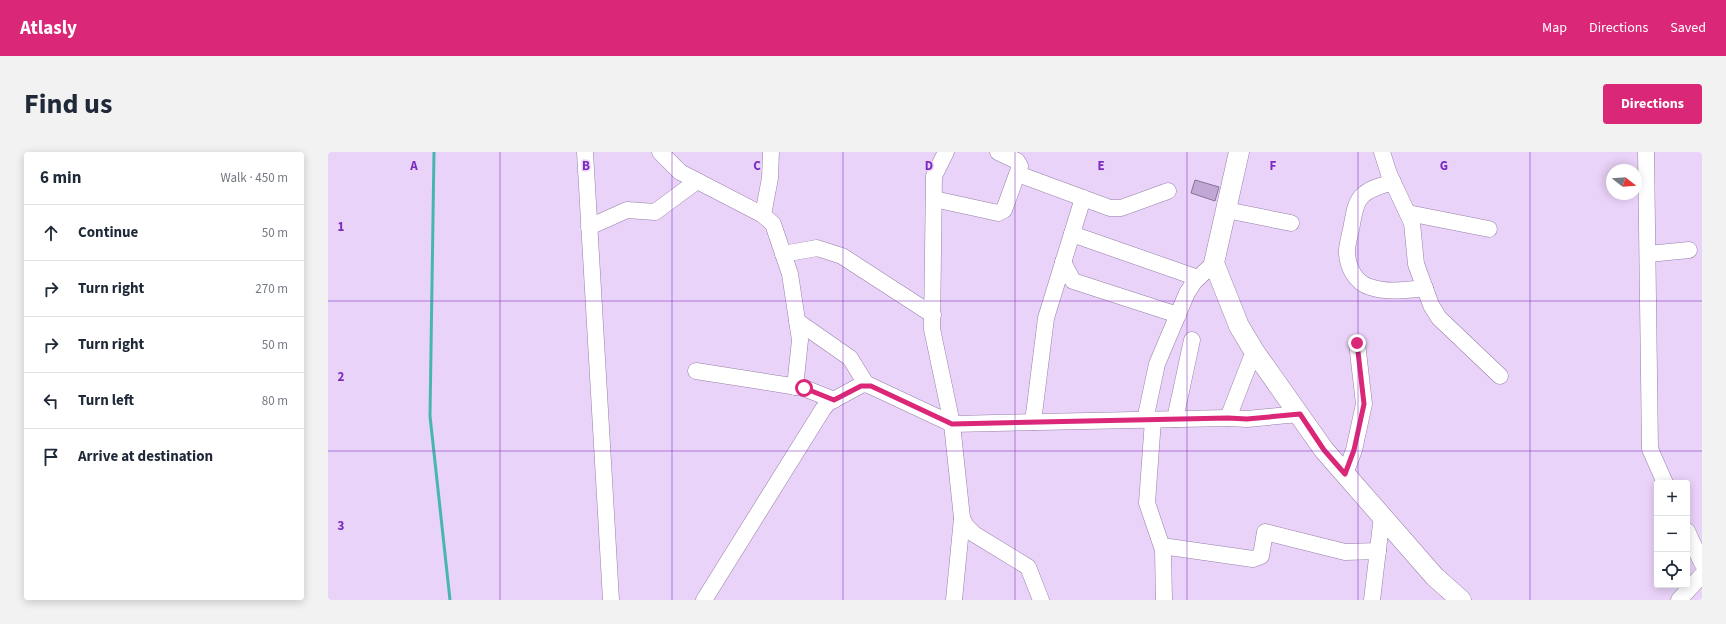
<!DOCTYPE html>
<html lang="en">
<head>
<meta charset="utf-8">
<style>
	body { margin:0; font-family:"Source Sans 3",sans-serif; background:#f2f2f3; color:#1f2937 }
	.controls { position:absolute; right:12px; bottom:12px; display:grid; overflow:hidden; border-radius:4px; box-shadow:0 2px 10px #0003 }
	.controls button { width:36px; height:36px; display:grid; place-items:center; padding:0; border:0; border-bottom:1px solid #e0e1e3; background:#fff; color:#1f2937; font:20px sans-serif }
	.compass { position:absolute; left:1278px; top:12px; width:36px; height:36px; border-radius:50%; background:#fff; box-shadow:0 2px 10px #0003; rotate:107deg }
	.stop { position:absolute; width:12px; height:12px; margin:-9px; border:3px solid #db2777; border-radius:50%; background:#fff }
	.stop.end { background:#db2777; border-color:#fff; box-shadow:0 1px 4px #0008 }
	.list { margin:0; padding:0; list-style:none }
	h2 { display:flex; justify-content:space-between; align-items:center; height:52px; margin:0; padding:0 16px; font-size:17px }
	h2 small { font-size:13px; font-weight:400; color:#747a83 }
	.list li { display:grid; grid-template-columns:26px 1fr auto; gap:12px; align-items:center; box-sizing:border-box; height:56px; padding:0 16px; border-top:1px solid #e0e1e3 }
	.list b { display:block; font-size:15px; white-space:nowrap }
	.list em { font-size:13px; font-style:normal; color:#747a83 }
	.icon { flex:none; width:22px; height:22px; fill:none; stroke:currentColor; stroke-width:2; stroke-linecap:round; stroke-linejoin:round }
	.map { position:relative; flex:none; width:1374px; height:448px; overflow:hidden; border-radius:4px }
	header { display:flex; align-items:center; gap:24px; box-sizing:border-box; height:56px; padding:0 20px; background:#db2777; color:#fff }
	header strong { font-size:19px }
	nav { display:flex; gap:22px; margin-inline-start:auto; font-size:14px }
	.intro { display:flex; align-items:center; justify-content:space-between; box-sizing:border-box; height:96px; padding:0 24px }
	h1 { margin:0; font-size:28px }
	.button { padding:10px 18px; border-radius:4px; background:#db2777; color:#fff; font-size:14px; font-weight:700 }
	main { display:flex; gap:24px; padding:0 24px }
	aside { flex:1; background:#fff; border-radius:4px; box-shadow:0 2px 10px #0003 }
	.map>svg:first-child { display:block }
</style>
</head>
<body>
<header>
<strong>Atlasly</strong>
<nav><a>Map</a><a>Directions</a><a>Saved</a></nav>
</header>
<div class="intro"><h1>Find us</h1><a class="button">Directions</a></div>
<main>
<aside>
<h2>6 min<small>Walk · 450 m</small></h2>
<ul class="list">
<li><svg class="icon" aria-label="ahead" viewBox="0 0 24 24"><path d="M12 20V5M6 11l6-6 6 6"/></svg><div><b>Continue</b></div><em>50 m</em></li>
<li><svg class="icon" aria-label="right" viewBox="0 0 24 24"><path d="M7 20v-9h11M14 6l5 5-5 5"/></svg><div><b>Turn right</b></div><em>270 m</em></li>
<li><svg class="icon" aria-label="right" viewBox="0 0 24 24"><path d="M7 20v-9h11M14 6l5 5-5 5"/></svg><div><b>Turn right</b></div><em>50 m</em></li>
<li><svg class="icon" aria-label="left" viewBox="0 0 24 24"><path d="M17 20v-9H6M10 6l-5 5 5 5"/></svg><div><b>Turn left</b></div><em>80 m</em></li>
<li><svg class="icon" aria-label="arrive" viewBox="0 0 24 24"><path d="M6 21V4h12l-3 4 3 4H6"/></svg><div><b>Arrive at destination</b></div></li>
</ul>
</aside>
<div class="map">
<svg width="1374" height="448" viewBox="0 0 1374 448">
	<rect width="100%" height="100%" fill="#e9d3f8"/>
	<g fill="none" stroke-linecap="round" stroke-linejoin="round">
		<polyline stroke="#47b6b1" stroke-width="3" points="106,0 102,264 122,448"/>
	</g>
	<polygon fill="#c1a7d4" stroke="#89709a" points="867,28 891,35 887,49 863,41"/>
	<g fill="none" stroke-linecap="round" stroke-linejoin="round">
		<g stroke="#987ea9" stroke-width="17">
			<g id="minor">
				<polyline points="257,0 283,448"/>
				<polyline points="332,0 352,20 435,63 445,72 462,122 472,188 467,235"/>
				<polyline points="618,0 606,24 604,177 624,272 634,366 638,374 646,382 700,415 713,448"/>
				<polyline points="1054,0 1061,22 1084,71 1088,112 1103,153 1111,166 1172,224"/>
				<polyline points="1318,0 1322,297 1337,331"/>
				<polyline points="690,22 782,56 793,56 840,39"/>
				<path d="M1065,30C1055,33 1042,36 1034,44C1027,51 1026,62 1024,72C1023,81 1018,93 1019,102C1020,116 1028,131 1042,135C1059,141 1079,138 1097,136"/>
				<polyline points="606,47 670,61 676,58 692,14 689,9 670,0"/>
				<polyline points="898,58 963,71"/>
				<polyline points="1080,61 1161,77"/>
				<polyline points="435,63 442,26 443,0"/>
				<polyline points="261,75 299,58 327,60 369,29"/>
				<polyline points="744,82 870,126"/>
				<polyline points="455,102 489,96 514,104 605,163"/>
				<polyline points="1320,102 1361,98"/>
				<polyline points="735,110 745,129 850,163"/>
				<polyline points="469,169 522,206 538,232"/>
				<polyline points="368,219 476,236 506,248"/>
				<polyline points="900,266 926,199"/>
				<polyline points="847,267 864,188"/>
				<polyline points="817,268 829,212 859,141 866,130 886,111"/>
				<polyline points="825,268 819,351 835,398 836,448"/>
				<polyline points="705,270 718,166 755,46"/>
				<polyline points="1017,322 1026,298 1036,252 1029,191"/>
				<polyline points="1359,379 1374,411"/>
				<polyline points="834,394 925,407 933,404 937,380 1017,400 1050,399"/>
				<polyline points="376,448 495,257 500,251 533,233 538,232 543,234 624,272 900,266 919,267 971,262"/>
				<polyline points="626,448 634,366"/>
				<polyline points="1044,448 1054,364"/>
				<polyline points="1351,448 1374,423"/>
			</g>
		</g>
		<g stroke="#987ea9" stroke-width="21">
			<polyline id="major" points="911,0 886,111 911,174 926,199 996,298 1107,425 1133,448"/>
		</g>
		<use href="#minor" stroke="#fff" stroke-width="16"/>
		<use href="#major" stroke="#fff" stroke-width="20"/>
	</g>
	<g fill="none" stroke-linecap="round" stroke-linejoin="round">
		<polyline stroke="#db2777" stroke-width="5" points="476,236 506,248 533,234 543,234 624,272 900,266 919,267 972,262 996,298 1017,322 1026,298 1036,252 1029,191"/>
	</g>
	<path fill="none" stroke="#7b2cbf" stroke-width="1" stroke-opacity="0.55" d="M172,0V448M344,0V448M515,0V448M687,0V448M859,0V448M1030,0V448M1202,0V448M0,149H1374M0,299H1374"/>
	<g font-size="13" text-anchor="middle" font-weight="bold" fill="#7b2cbf" stroke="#e9d3f8" stroke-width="3" stroke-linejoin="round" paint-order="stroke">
		<text x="86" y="18">A</text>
		<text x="258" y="18">B</text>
		<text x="429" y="18">C</text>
		<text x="601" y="18">D</text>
		<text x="773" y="18">E</text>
		<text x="945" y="18">F</text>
		<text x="1116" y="18">G</text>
		<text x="13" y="79">1</text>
		<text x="13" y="229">2</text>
		<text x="13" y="378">3</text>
	</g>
</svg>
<div class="controls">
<button>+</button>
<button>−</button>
<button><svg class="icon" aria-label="locate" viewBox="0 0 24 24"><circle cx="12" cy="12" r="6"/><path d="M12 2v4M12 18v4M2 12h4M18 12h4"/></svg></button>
</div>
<svg class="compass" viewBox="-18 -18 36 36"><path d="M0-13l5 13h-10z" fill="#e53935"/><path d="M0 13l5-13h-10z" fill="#747a83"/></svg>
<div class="stop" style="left:476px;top:236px"></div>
<div class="stop end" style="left:1029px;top:191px"></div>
</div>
</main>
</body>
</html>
